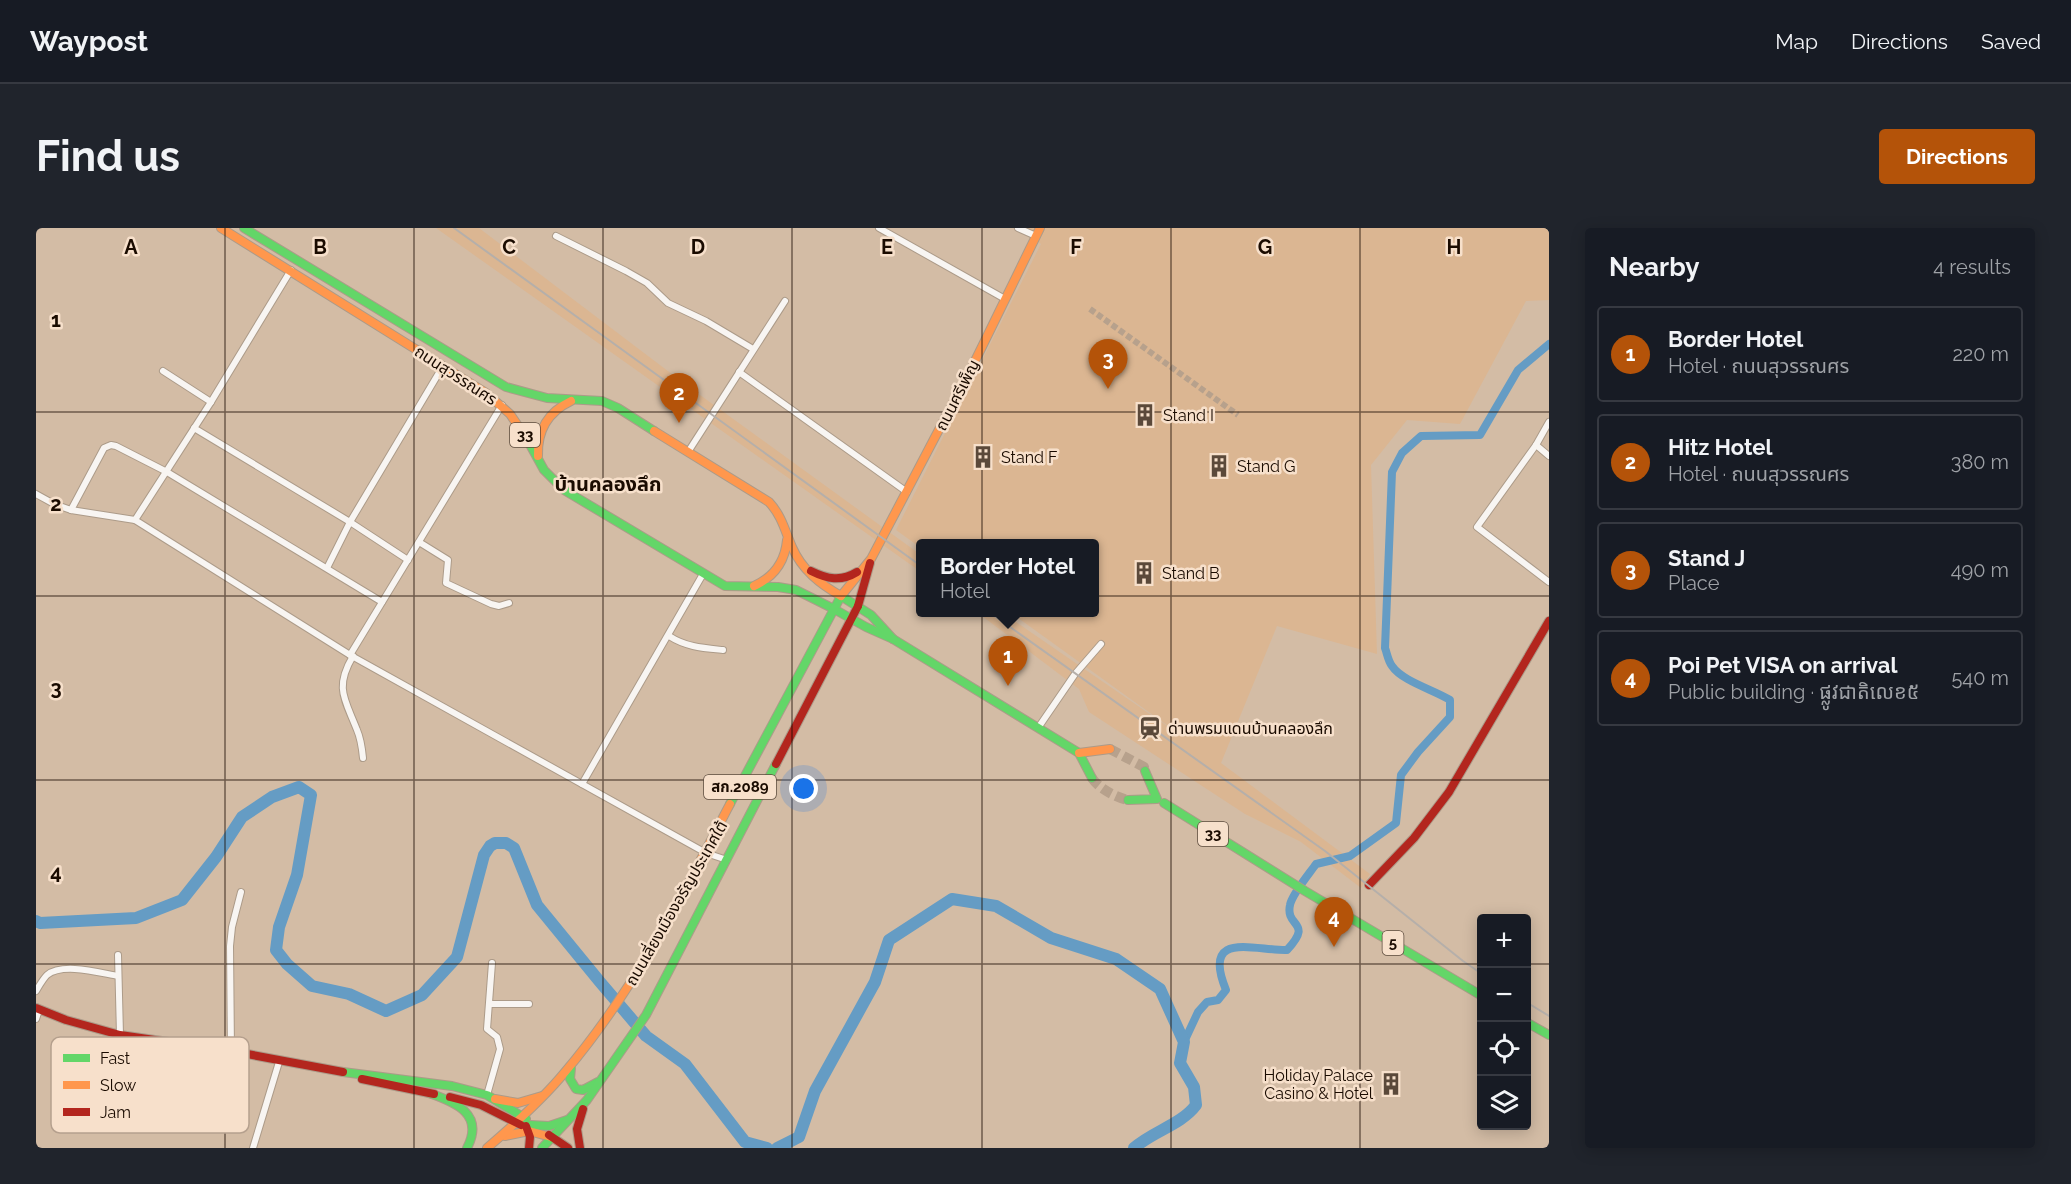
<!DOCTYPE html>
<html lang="en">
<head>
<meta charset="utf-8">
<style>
	body { margin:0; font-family:Raleway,"Noto Sans Khmer","Noto Sans Thai",sans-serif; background:#20242c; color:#f1f3f6 }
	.controls { position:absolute; right:18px; bottom:18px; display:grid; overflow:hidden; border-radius:6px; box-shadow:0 3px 15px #0003 }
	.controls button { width:54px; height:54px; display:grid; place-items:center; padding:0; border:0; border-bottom:2px solid #363941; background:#171b24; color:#f1f3f6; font:30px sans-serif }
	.you { position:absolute; left:768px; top:561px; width:21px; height:21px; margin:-15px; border:4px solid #fff; border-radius:50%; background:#1a73e8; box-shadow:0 0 0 9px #1a73e833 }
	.badge { display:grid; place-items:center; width:39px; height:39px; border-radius:50%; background:#b45309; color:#fff; font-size:20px; font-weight:700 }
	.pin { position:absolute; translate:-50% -50px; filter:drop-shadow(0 2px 3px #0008) }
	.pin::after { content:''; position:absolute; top:32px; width:21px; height:18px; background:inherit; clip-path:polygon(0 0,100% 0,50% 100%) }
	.popup { position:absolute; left:880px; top:311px; width:183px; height:78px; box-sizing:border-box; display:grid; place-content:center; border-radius:6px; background:#171b24; filter:drop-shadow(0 2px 4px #0005); font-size:20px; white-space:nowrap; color:#9ea1a6 }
	.popup b { font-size:22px; color:#f1f3f6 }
	.popup::after { content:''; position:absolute; left:50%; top:100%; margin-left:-12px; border:12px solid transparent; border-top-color:#171b24 }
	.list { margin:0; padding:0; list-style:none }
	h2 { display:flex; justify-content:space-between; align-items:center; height:78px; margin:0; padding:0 24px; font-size:26px }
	h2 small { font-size:20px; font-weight:400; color:#9ea1a6 }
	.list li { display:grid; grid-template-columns:39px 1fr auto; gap:18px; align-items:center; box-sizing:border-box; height:96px; margin:0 12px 12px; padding:0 12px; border:2px solid #363941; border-radius:6px }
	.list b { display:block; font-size:22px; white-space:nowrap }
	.list p { margin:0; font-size:20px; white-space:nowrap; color:#9ea1a6 }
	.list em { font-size:20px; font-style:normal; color:#9ea1a6 }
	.icon { flex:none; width:33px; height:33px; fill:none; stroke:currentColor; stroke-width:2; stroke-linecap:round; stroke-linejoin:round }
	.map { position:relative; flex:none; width:1513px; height:920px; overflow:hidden; border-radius:6px }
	header { display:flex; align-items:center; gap:36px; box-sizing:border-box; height:84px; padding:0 30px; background:#171b24; border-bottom:2px solid #363941 }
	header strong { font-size:28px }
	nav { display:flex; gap:33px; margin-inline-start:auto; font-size:21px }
	.intro { display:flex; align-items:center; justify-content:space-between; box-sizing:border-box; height:144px; padding:0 36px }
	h1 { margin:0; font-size:42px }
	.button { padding:15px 27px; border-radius:6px; background:#b45309; color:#fff; font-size:21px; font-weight:700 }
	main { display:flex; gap:36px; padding:0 36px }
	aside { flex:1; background:#171b24; border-radius:6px; box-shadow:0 3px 15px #0003 }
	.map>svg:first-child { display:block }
</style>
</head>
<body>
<header>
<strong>Waypost</strong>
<nav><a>Map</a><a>Directions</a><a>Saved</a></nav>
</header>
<div class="intro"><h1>Find us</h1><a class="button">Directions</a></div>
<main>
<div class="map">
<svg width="1513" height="920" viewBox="0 0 1513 920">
	<rect width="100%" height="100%" fill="#d3bca5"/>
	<g fill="#dbb692">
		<polygon points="400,0 443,0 653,159 885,327 885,344"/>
		<polygon points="981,0 1513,0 1513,72 1490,73 1424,196 1371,192 1335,237 1341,426 1241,398 1185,535 1334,646 1325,660 1265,614 1209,586 1053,484 1043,461 942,385 967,385 1153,513 975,385 1059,384 1059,316 885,316 885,320 860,302 1005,16"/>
	</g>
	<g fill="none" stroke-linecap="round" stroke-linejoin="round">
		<path stroke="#659cc4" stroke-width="8" d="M1148,814L1162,784L1171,774L1182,772L1190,762C1165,701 1219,723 1251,722C1278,693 1249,700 1254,677C1256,666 1273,646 1280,636L1314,628L1360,595L1365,547L1382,524L1414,489V472C1398,462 1366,453 1356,438C1352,433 1351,425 1349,420L1356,244L1366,225L1385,208L1444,207L1482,142L1513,116"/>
		<g stroke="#659cc4" stroke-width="12">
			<polyline points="0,693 4,695 100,690 146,672 180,629 206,589 236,569 263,559 275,567 261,647 243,699 240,722 251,736 276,758 313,766 350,783 386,767 421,729 448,627 454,618 459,615 470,615 478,620 501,677 564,754 610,808 649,836 709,914 731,920"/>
			<path d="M741,920L763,909L779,863L839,754L853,712L916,671L960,678L1015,710L1080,731L1124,761L1148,814L1144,835L1158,859L1160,877C1145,897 1117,903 1098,920"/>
		</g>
		<polyline stroke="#b7a18c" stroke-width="6" stroke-dasharray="6 3" stroke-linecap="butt" points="1054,81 1202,187"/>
		<g stroke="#b7a18c" stroke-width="10" stroke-dasharray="10 5" stroke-linecap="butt">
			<polyline points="1074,521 1108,539 1109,543"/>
			<path d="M1056,550C1062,560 1081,570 1092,572"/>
		</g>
		<g stroke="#ac9b89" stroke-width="8">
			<g id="street">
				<polyline points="843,0 969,71"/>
				<polyline points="982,0 1000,8"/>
				<polyline points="520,8 590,43 611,55 632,75 670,93 717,121"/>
				<polyline points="127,143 175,174"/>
				<polyline points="703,144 871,264"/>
				<polyline points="1513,194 1500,217 1441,299 1513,354"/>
				<polyline points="158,200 314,294 372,332"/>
				<polyline points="1500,217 1513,228"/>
				<polyline points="652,224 749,73"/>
				<polyline points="0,266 18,276 35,282 99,292 314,427 670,625 691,632"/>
				<polyline points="35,282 68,220 75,217 80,218 131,244 346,374"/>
				<polyline points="99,292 175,174 255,42"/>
				<polyline points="383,314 412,332 410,355 455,376 463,378 473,375"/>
				<polyline points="291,340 314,294 407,138"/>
				<path d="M633,408C650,419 667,420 687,422"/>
				<polyline points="314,427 466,177"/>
				<path d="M317,428C298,460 309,471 321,502C325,511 326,520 327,530"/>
				<polyline points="1002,500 1039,446 1065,416"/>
				<polyline points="546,556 667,346"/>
				<polyline points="82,727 84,807"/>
				<path d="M0,763C3,758 7,751 11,747C27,734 64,745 82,748"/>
				<polyline points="453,776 493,776"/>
				<polyline points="0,791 3,782"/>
				<polyline points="195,823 194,718 196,699 205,664"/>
				<polyline points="451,867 464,821 461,809 451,801 456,735"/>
				<polyline points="217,920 243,834"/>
			</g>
		</g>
		<g stroke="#ac9b89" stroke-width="10">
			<g id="fast">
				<polyline points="208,0 470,159 511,170 566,173 582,180 618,203"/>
				<polyline points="491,211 508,242 528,262 689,358 742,359 760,362 798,381"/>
				<polyline points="798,381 830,399 857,411 1043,525 1056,550"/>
				<polyline points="1092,572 1121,571 1109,543"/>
				<polyline points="1128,575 1269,663 1446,768"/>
				<polyline points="694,576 805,368 835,387 857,411"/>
				<polyline points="1490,794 1513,807"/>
				<polyline points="535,840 534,851 540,861 547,862 562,854"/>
				<polyline points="307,844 416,858 451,867 490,891"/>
				<path d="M393,865C419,874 449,886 431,920"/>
				<polyline points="494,897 513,898 531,892"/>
				<polyline points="506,920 551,872 610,787 740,536"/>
			</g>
		</g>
		<g stroke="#ac9b89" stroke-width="10">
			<g id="slow">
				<polyline points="185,0 450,165 474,186 491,211"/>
				<path d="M618,203L733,274C746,288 749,303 756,319C766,342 784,356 805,368"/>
				<path d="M502,228C501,202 512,184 535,173"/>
				<path d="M718,358C738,349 749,334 751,312"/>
				<polyline points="805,368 835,331 939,133 1004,0"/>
				<polyline points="1043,525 1074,521"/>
				<polyline points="459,871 482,875 506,868"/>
				<polyline points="469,908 493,903 515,909"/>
				<path d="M451,920C479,896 506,872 529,844C597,764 646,668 694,576"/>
			</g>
		</g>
		<g stroke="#ac9b89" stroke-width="10">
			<g id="jam">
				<path d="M775,343C791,351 805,354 821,344"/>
				<polyline points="822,378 834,335"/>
				<polyline points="740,536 822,378"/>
				<polyline points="1333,657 1378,610 1413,564 1513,393"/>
				<polyline points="0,780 30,792 84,807 195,823 307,844"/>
				<polyline points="326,851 398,866"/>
				<polyline points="414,869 445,877 485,897"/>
				<polyline points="490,898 494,909 493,920"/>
				<polyline points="513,907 532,920"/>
				<polyline points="544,920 541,901 547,881"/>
			</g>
		</g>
		<use href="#street" stroke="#f8f5f2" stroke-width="6"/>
		<use href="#fast" stroke="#63d668" stroke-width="8"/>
		<use href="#slow" stroke="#ff974d" stroke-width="8"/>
		<use href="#jam" stroke="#b3261e" stroke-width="8"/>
		<g stroke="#b5afaa" stroke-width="2">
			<polyline points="418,0 885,338"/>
			<polyline points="953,384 1289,623 1427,733 1446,746"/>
			<polyline points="1490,774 1513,788"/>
		</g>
	</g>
	<path fill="none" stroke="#1a0b00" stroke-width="1.5" stroke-opacity="0.55" d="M189,0V920M378,0V920M567,0V920M756,0V920M946,0V920M1135,0V920M1324,0V920M0,184H1513M0,368H1513M0,552H1513M0,736H1446M1490,736H1513"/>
	<defs>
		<g id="building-bare" transform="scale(1.8)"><path d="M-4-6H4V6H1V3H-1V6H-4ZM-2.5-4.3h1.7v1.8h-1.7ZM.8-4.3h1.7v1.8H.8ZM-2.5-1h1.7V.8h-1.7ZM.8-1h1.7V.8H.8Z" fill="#5b493a" stroke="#f7e0cb" stroke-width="2.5" paint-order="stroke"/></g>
		<g id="station-bare" transform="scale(1.8)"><path d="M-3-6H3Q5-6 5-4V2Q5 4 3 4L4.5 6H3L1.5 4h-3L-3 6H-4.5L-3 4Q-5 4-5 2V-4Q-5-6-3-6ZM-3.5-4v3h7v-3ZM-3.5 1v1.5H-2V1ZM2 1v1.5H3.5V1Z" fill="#5b493a" stroke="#f7e0cb" stroke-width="2.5" paint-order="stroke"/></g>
	</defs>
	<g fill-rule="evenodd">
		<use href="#building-bare" x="1109" y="187"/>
		<use href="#building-bare" x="947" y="229"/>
		<use href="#building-bare" x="1183" y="238"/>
		<use href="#building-bare" x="1108" y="345"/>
		<use href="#station-bare" x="1114" y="500"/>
		<use href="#building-bare" x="1355" y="856"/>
	</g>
	<g text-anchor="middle" stroke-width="5" stroke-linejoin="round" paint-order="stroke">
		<g fill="#f7e0cb" stroke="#5c4b3d" stroke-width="1.5">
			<rect x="474" y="195" width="30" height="24" rx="4.5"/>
			<rect x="668" y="547" width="72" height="24" rx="4.5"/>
			<rect x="1162" y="594" width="30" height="24" rx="4.5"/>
			<rect x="1346.5" y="703" width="21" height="24" rx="4.5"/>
		</g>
		<g font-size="15" font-weight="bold" fill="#1a0b00">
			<text x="489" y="212">33</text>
			<text x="704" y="564">สก.2089</text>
			<text x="1177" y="611">33</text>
			<text x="1357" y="720">5</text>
		</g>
		<g font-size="16" fill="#1a0b00" stroke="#f7e0cb">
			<text transform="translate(420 147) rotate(33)" y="6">ถนนสุวรรณศร</text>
			<text transform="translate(921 167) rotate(-63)" y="6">ถนนศรีเพ็ญ</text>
			<text transform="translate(640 675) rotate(-60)" y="6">ถนนเลี่ยงเมืองอรัญประเทศใต้</text>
		</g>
		<g font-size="16" fill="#1a0b00" stroke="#f7e0cb" text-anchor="start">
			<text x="1127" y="193">Stand I</text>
			<text x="965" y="235">Stand F</text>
			<text x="1201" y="244">Stand G</text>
			<text x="1126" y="351">Stand B</text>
			<text x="1132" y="506">ด่านพรมแดนบ้านคลองลึก</text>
			<text x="1337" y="853" text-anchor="end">Holiday Palace<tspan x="1337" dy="18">Casino &amp; Hotel</tspan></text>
		</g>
		<g font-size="20" font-weight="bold" fill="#1a0b00" stroke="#f7e0cb">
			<text x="572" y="263">บ้านคลองลึก</text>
		</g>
	</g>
	<rect x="15" y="809" width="198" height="96" rx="9" fill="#f7e0cb" stroke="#b5a08e" stroke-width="1.5"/>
	<rect x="27" y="826" width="27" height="8" fill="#63d668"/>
	<rect x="27" y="853" width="27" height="8" fill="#ff974d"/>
	<rect x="27" y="880" width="27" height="8" fill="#b3261e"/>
	<g font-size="16" fill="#1a0b00">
		<text x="64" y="836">Fast</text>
		<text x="64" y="863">Slow</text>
		<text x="64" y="890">Jam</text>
	</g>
	<g font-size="20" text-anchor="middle" font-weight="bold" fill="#1a0b00" stroke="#f7e0cb" stroke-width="5" stroke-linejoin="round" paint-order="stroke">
		<text x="95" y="26">A</text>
		<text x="284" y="26">B</text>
		<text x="473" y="26">C</text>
		<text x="662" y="26">D</text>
		<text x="851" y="26">E</text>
		<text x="1040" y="26">F</text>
		<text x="1229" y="26">G</text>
		<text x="1418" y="26">H</text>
		<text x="20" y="99">1</text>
		<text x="20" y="283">2</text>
		<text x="20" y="467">3</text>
		<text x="20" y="651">4</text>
	</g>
</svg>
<div class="controls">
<button>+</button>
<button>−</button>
<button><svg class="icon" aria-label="locate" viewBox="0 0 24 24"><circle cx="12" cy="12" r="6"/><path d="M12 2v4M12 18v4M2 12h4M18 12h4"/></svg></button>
<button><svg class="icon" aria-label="layers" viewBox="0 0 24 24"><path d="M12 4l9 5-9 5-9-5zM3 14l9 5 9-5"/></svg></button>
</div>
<div class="you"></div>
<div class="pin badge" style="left:972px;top:458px">1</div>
<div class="popup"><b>Border Hotel</b>Hotel</div>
<div class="pin badge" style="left:643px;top:195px">2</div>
<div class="pin badge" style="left:1072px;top:161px">3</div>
<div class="pin badge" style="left:1298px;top:719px">4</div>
</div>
<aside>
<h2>Nearby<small>4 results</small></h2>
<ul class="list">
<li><span class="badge">1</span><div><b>Border Hotel</b><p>Hotel · ถนนสุวรรณศร</p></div><em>220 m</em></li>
<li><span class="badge">2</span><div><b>Hitz Hotel</b><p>Hotel · ถนนสุวรรณศร</p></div><em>380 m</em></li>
<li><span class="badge">3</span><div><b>Stand J</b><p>Place</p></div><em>490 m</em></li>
<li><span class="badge">4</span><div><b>Poi Pet VISA on arrival</b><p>Public building · ផ្លូវជាតិលេខ៥</p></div><em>540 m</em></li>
</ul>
</aside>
</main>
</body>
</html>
